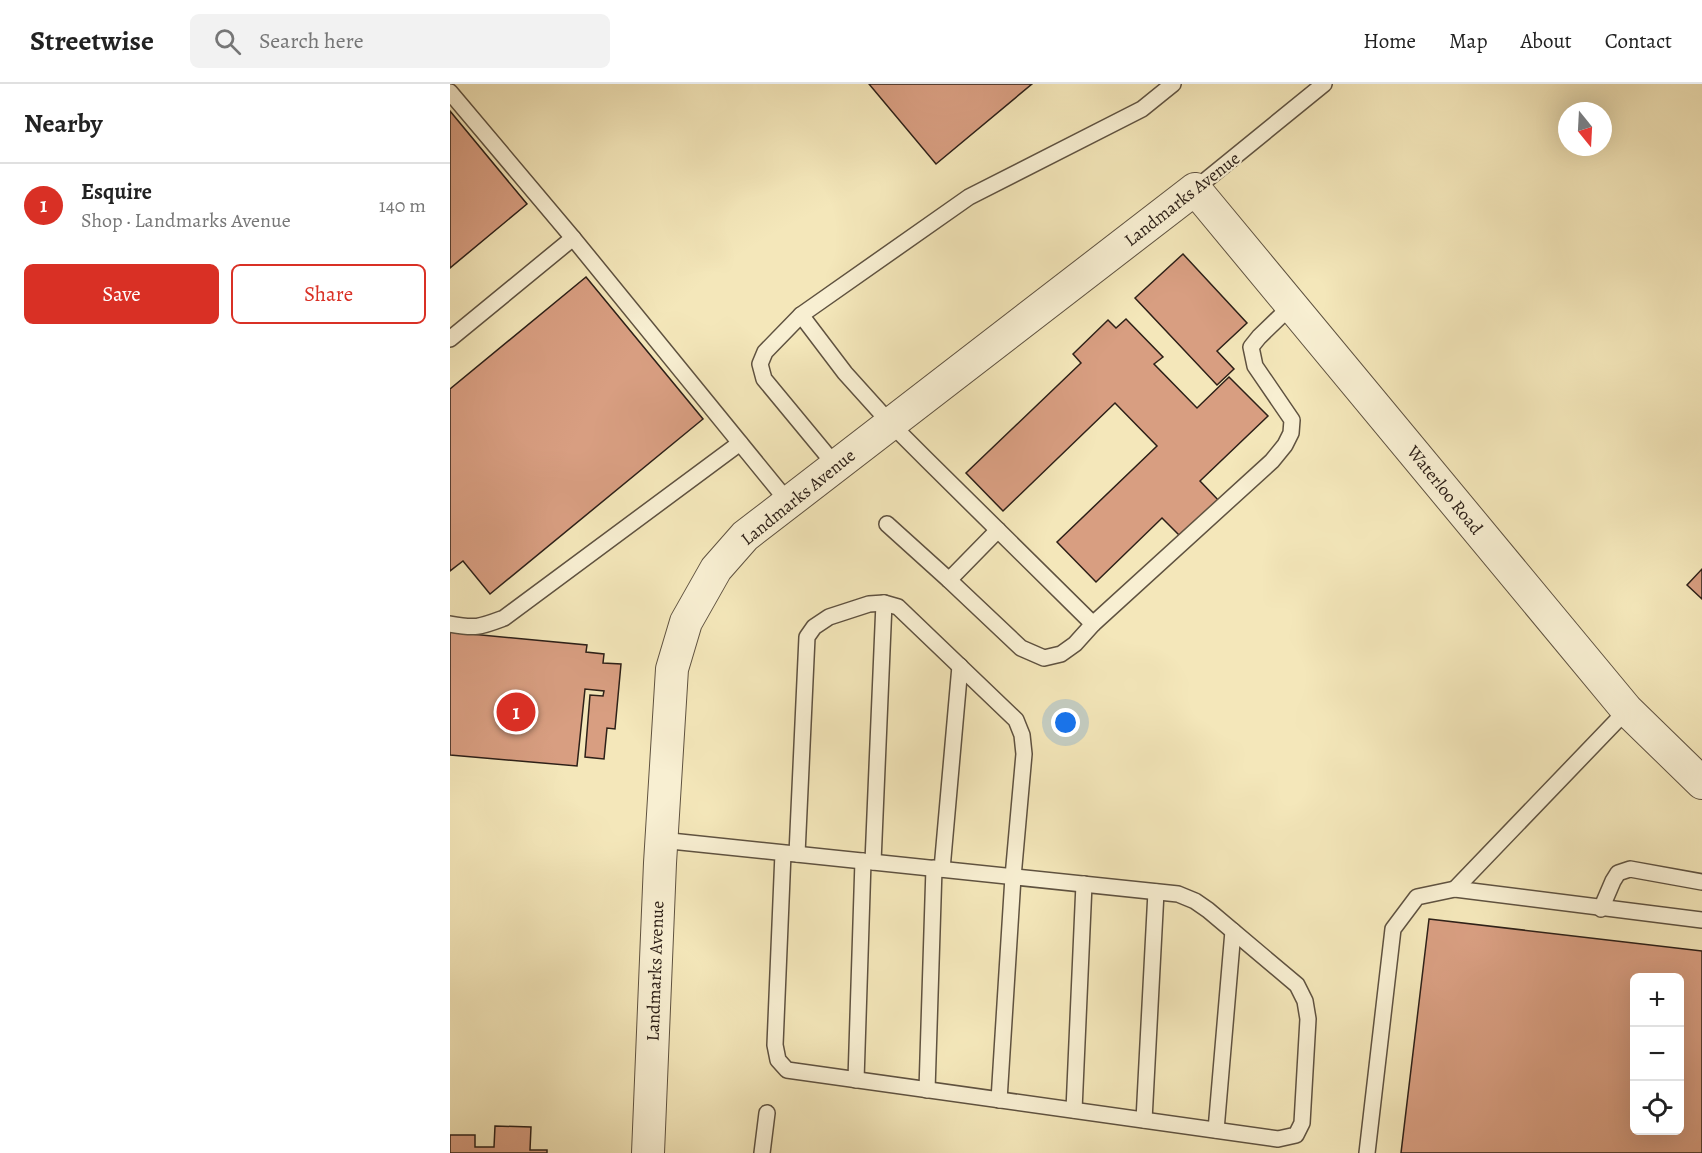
<!DOCTYPE html>
<html lang="en">
<head>
<meta charset="utf-8">
<style>
	body { margin:0; font-family:Alegreya,serif; background:#f2f2f2; color:#222 }
	.controls { position:absolute; right:18px; bottom:18px; display:grid; overflow:hidden; border-radius:9px; box-shadow:0 6px 24px #0002 }
	.controls button { width:54px; height:54px; display:grid; place-items:center; padding:0; border:0; border-bottom:2px solid #e0e0e0; background:#fff; color:#222; font:30px sans-serif }
	.compass { position:absolute; left:1108px; top:18px; width:54px; height:54px; border-radius:50%; background:#fff; box-shadow:0 6px 24px #0002; rotate:162deg }
	.you { position:absolute; left:616px; top:639px; width:21px; height:21px; margin:-15px; border:4px solid #fff; border-radius:50%; background:#1a73e8; box-shadow:0 0 0 9px #1a73e833 }
	.badge { display:grid; place-items:center; width:39px; height:39px; border-radius:50%; background:#d93025; color:#fff; font-size:20px; font-weight:700 }
	.pin { position:absolute; translate:-50% -50%; border:3px solid #fff; box-shadow:0 2px 6px #0006 }
	.list { margin:0; padding:0; list-style:none }
	h2 { display:flex; justify-content:space-between; align-items:center; height:78px; margin:0; padding:0 24px; font-size:26px }
	h2 small { font-size:20px; font-weight:400; color:#767676 }
	.list li { display:grid; grid-template-columns:39px 1fr auto; gap:18px; align-items:center; box-sizing:border-box; height:84px; padding:0 24px; border-top:2px solid #e0e0e0 }
	.list b { display:block; font-size:22px; white-space:nowrap }
	.list p { margin:0; font-size:20px; white-space:nowrap; color:#767676 }
	.list em { font-size:20px; font-style:normal; color:#767676 }
	.actions { display:flex; gap:12px; padding:18px 24px }
	.actions a { flex:1; padding:14px 0; border:2px solid #d93025; border-radius:9px; text-align:center; font-size:21px; color:#d93025 }
	.actions .main { background:#d93025; color:#fff }
	.icon { flex:none; width:33px; height:33px; fill:none; stroke:currentColor; stroke-width:2; stroke-linecap:round; stroke-linejoin:round }
	.map { position:relative; flex:none; width:1252px; height:1069px; overflow:hidden }
	header { display:flex; align-items:center; gap:36px; box-sizing:border-box; height:84px; padding:0 30px; background:#fff; border-bottom:2px solid #e0e0e0 }
	header strong { font-size:28px }
	nav { display:flex; gap:33px; margin-inline-start:auto; font-size:21px }
	.search { width:420px; height:54px; background:#f2f2f2; display:flex; align-items:center; gap:15px; box-sizing:border-box; padding:0 21px; border-radius:9px; color:#767676; font-size:22px }
	main { display:flex }
	aside { flex:1; background:#fff }
	.map>svg:first-child { display:block }
</style>
</head>
<body>
<header>
<strong>Streetwise</strong>
<div class="search"><svg class="icon" aria-label="search" viewBox="0 0 24 24"><circle cx="10" cy="10" r="6"/><path d="M15 15l6 6"/></svg>Search here</div>
<nav><a>Home</a><a>Map</a><a>About</a><a>Contact</a></nav>
</header>
<main>
<aside>
<h2>Nearby<small></small></h2>
<ul class="list">
<li><span class="badge">1</span><div><b>Esquire</b><p>Shop · Landmarks Avenue</p></div><em>140 m</em></li>
</ul>
<div class="actions"><a class="main">Save</a><a>Share</a></div>
</aside>
<div class="map">
<svg width="1252" height="1069" viewBox="0 0 1252 1069">
	<rect width="100%" height="100%" fill="#f4e7ba"/>
	<filter id="stains"><feTurbulence type="fractalNoise" baseFrequency=".00333" numOctaves="4"/><feColorMatrix values="0 0 0 0 .2 0 0 0 0 .09 0 0 0 0 .02 0 0 0 .5 -.17"/></filter>
	<radialGradient id="worn" r=".72"><stop offset=".6" stop-color="#630" stop-opacity="0"/><stop offset="1" stop-color="#630" stop-opacity=".3"/></radialGradient>
	<g fill="#d89e81" stroke="#2d2018" stroke-width="1.5" fill-rule="evenodd">
		<polygon points="419,0 582,0 486,80"/>
		<polygon points="0,27 77,120 0,184"/>
		<polygon points="733,170 797,239 767,267 784,285 767,301 685,214"/>
		<polygon points="136,193 253,335 40,510 13,477 0,487 0,305"/>
		<polygon points="676,235 713,273 704,280 747,324 779,293 818,332 750,397 771,419 733,455 712,434 646,498 607,458 707,362 665,319 553,427 516,389 631,279 623,270 658,236 666,244"/>
		<polygon points="1252,485 1252,515 1237,501"/>
		<polygon points="0,548 137,561 136,568 154,570 153,579 171,580 165,645 157,644 154,675 135,673 140,611 153,612 154,607 135,605 127,682 0,671"/>
		<path d="M979,835L1252,867V1069H951ZM1184,894H1230V1046H1184Z"/>
		<polygon points="45,1042 81,1043 80,1066 97,1066 97,1069 0,1069 0,1051 25,1051 25,1063 44,1063"/>
	</g>
	<g fill="none" stroke-linecap="round" stroke-linejoin="round">
		<g stroke="#5f5240" stroke-width="18">
			<g id="service">
				<polyline points="0,8 123,154 339,419"/>
				<polyline points="745,105 874,0"/>
				<polyline points="351,231 395,289 441,340 476,375 643,540"/>
				<polyline points="0,255 123,154"/>
				<polyline points="386,382 314,295 310,280 315,268 351,231 519,113 692,25 723,0"/>
				<polyline points="437,440 499,496 571,564 594,574 611,570 625,560 643,540 822,377 835,361 841,349 842,336 805,282 801,263 809,253 842,221"/>
				<polyline points="499,496 548,446"/>
				<path d="M0,540C26,545 30,543 54,534L290,359"/>
				<polyline points="211,756 728,810 745,817 758,826 847,901 855,917 858,935 852,1039 846,1051 828,1055 337,986 328,976 325,961 333,769"/>
				<polyline points="347,770 357,553 364,543 379,533 419,520 434,519 448,523 566,636 572,651 574,670 563,793 549,1016"/>
				<polyline points="423,778 434,519"/>
				<polyline points="492,785 510,582"/>
				<polyline points="1005,805 1177,626"/>
				<polyline points="1151,825 1163,797 1168,789 1180,785 1252,798"/>
				<polyline points="406,996 413,777"/>
				<polyline points="477,1006 484,784"/>
				<polyline points="624,1026 634,800"/>
				<polyline points="694,1036 706,808"/>
				<polyline points="766,1046 783,847"/>
				<polyline points="312,1069 317,1029"/>
				<polyline points="917,1069 943,845 967,813 1005,805 1252,836"/>
			</g>
		</g>
		<g stroke="#5f5240" stroke-width="34">
			<polyline id="minor" points="198,1069 210,779 222,585 236,538 266,485 295,452 745,105 1177,626 1252,699"/>
		</g>
		<use href="#service" stroke="#f8efd2" stroke-width="15"/>
		<use href="#minor" stroke="#f8efd2" stroke-width="32"/>
	</g>
	<g text-anchor="middle" stroke-width="4.5" stroke-linejoin="round" paint-order="stroke">
		<g font-size="18" fill="#2d2018" stroke="#f8efd2">
			<text transform="translate(732 115) rotate(-38)" y="6">Landmarks Avenue</text>
			<text transform="translate(995 406) rotate(51)" y="6">Waterloo Road</text>
			<text transform="translate(348 413) rotate(-39)" y="6">Landmarks Avenue</text>
			<text transform="translate(205 887) rotate(-88)" y="6">Landmarks Avenue</text>
		</g>
	</g>
	<rect width="100%" height="100%" filter="url(#stains)"/>
	<rect width="100%" height="100%" fill="url(#worn)"/>
</svg>
<div class="controls">
<button>+</button>
<button>−</button>
<button><svg class="icon" aria-label="locate" viewBox="0 0 24 24"><circle cx="12" cy="12" r="6"/><path d="M12 2v4M12 18v4M2 12h4M18 12h4"/></svg></button>
</div>
<svg class="compass" viewBox="-18 -18 36 36"><path d="M0-13l5 13h-10z" fill="#e53935"/><path d="M0 13l5-13h-10z" fill="#767676"/></svg>
<div class="you"></div>
<div class="pin badge" style="left:66px;top:628px">1</div>
</div>
</main>
</body>
</html>
